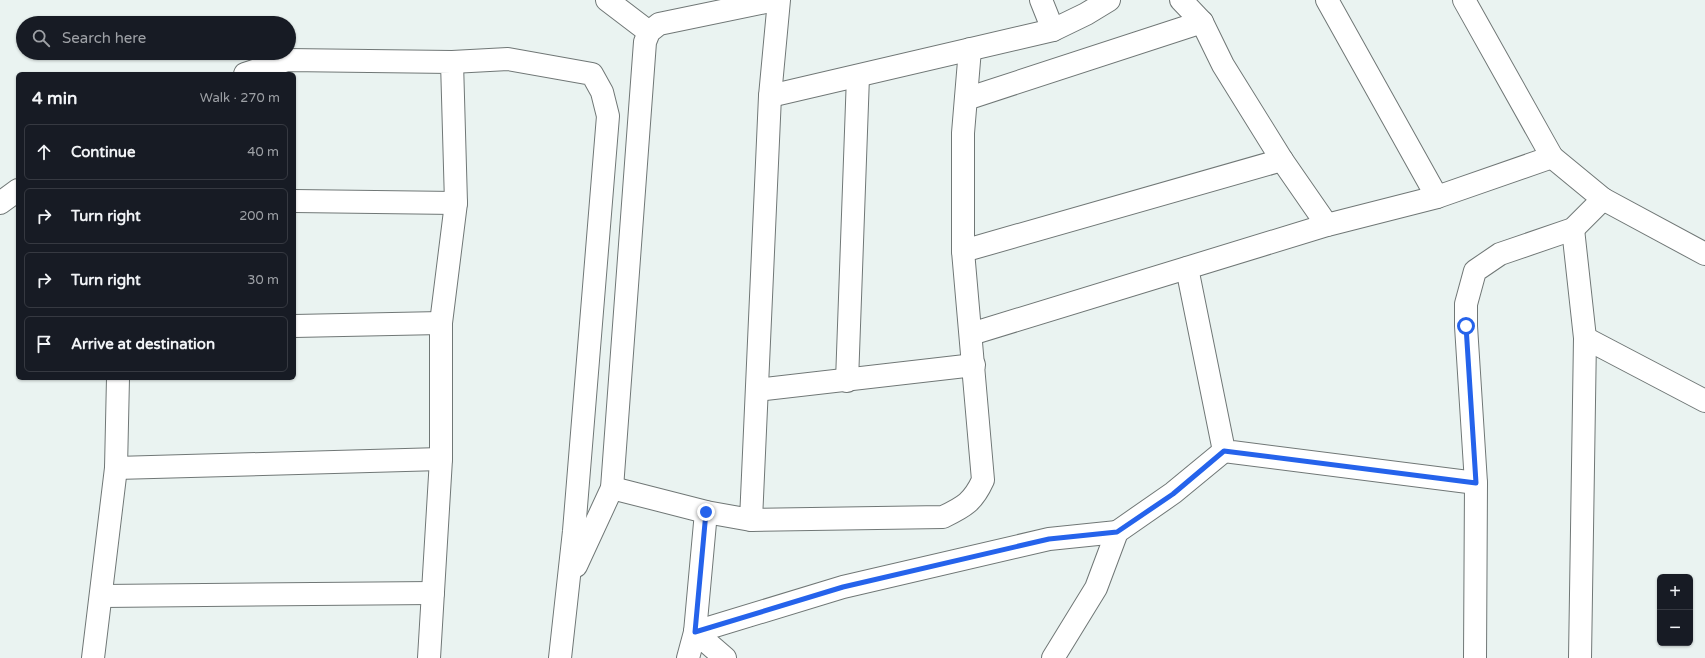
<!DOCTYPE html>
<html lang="en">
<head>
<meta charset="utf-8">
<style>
	body { margin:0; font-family:"Varela Round",sans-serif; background:#20242c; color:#f1f3f6 }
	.controls { position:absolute; right:12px; bottom:12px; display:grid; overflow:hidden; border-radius:6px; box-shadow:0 1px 3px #0004 }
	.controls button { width:36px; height:36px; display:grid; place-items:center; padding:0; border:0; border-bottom:1px solid #363941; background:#171b24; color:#f1f3f6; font:20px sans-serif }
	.stop { position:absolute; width:12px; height:12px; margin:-9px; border:3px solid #2563eb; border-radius:50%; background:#fff }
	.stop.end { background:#2563eb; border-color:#fff; box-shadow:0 1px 4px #0008 }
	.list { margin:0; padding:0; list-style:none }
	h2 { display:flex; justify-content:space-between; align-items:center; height:52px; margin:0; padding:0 16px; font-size:17px }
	h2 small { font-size:13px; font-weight:400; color:#9ea1a6 }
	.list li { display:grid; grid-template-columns:26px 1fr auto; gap:12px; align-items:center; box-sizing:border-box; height:56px; margin:0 8px 8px; padding:0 8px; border:1px solid #363941; border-radius:6px }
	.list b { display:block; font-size:15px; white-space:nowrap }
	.list em { font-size:13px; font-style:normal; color:#9ea1a6 }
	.icon { flex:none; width:22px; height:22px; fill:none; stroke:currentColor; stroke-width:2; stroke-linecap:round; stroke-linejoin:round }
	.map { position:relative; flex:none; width:1705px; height:658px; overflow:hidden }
	.search { position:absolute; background:#171b24; box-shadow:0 1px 3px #0004; left:16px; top:16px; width:280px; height:44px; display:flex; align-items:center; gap:10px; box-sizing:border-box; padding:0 14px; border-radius:22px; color:#9ea1a6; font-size:15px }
	.panel { position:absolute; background:#171b24; box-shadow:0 1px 3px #0004; left:16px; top:72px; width:280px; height:308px; border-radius:6px }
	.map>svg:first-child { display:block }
</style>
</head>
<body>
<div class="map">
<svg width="1705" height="658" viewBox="0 0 1705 658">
	<rect width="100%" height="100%" fill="#eaf3f1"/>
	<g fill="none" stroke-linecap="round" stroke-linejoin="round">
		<g stroke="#707776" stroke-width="24">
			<g id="minor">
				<polyline points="607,0 649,32"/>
				<polyline points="1041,0 1053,30"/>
				<polyline points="1181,0 1202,22 1223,65 1282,160 1327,225"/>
				<polyline points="1327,0 1437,197"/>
				<polyline points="452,62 508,59 592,74 602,92 608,116 574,531 560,658"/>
				<polyline points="245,74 287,60 452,62 456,203 441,323 441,459 429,658"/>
				<polyline points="770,96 1053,30 1086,14 1109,0"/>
				<polyline points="966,99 1202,22"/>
				<polyline points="1603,199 1705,254"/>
				<polyline points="294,201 456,203"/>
				<polyline points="0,203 18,190"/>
				<polyline points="1573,229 1585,338 1580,658"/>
				<polyline points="963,251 1282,160"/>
				<polyline points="1187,268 1224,451 1476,483"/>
				<polyline points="294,326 441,323"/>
				<polyline points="971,334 1327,225 1437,197 1552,157 1464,0"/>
				<polyline points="1585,338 1705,401"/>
				<polyline points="847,381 858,76"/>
				<polyline points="757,390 974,365"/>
				<polyline points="116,468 441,459"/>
				<polyline points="612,488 706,512 751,520 770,96 779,0"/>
				<path d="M751,520L943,517C964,507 973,502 983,480L963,251V133L970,49"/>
				<polyline points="576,566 612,488 645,42 649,32 659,24 775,0"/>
				<polyline points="102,596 433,593"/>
				<polyline points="695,632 843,587 1049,539 1117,532"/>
				<polyline points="695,632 725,658"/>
				<polyline points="93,658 116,468 118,378"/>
				<polyline points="688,658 695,632 706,512"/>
				<polyline points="1053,658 1096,588 1117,532 1173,493 1224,451"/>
				<polyline points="1475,658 1476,483 1466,326 1466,304 1475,271 1500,254 1573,229 1603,199 1552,157"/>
			</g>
		</g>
		<use href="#minor" stroke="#fff" stroke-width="22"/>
	</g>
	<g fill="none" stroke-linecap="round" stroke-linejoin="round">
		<polyline stroke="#2563eb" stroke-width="5" points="706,512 695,632 843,587 1049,539 1117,532 1173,494 1224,451 1476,483 1466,326"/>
	</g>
</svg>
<div class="controls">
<button>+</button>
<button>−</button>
</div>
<div class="stop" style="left:1466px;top:326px"></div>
<div class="stop end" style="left:706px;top:512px"></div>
<div class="search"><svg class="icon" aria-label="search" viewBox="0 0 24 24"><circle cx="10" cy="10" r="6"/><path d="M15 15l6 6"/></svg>Search here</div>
<section class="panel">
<h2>4 min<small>Walk · 270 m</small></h2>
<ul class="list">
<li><svg class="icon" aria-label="ahead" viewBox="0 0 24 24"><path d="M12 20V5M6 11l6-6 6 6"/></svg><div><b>Continue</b></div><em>40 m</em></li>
<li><svg class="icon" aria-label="right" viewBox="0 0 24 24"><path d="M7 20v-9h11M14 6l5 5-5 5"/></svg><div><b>Turn right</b></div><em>200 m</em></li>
<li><svg class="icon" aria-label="right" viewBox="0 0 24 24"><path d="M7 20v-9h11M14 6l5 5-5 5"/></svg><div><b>Turn right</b></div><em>30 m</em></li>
<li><svg class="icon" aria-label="arrive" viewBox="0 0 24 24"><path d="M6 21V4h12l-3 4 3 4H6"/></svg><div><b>Arrive at destination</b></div></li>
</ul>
</section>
</div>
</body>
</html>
